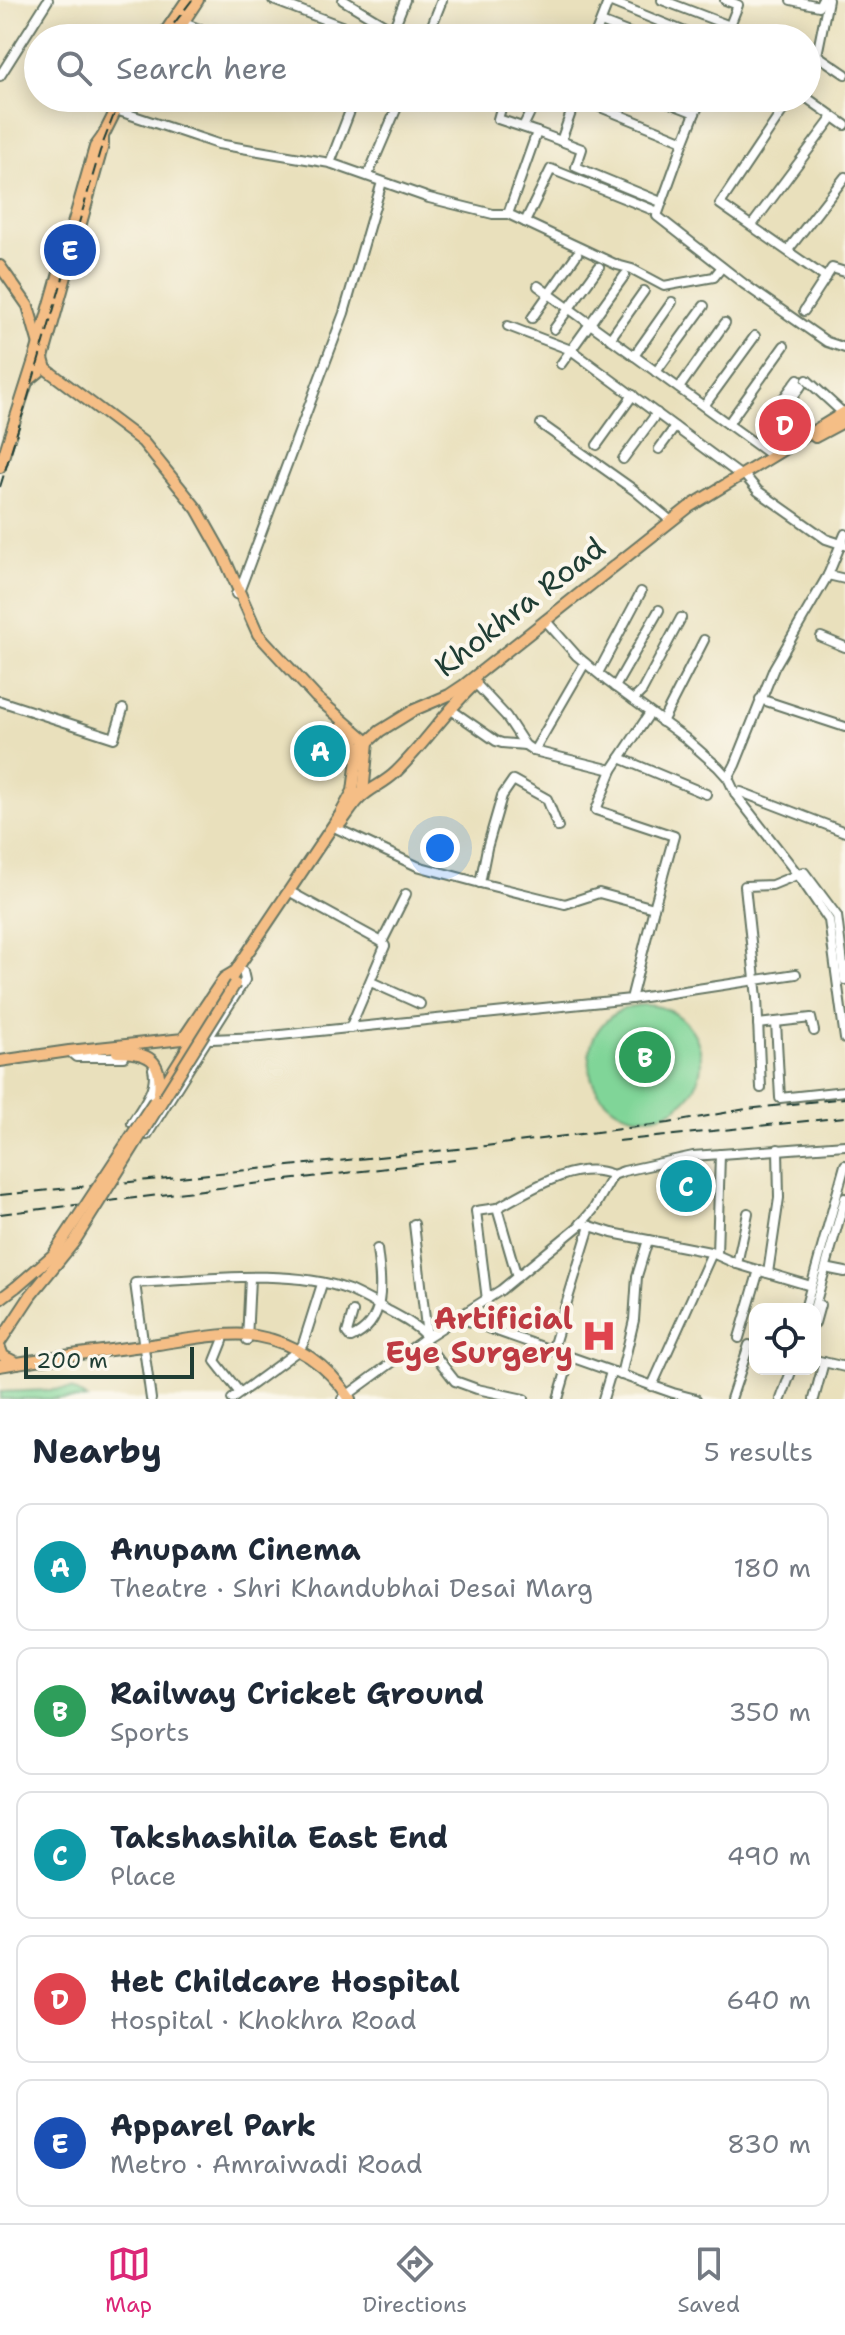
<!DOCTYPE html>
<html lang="en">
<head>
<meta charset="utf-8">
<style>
	body { margin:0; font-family:"Shantell Sans",sans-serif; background:#f6f6f7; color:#1f2937 }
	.controls { position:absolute; right:24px; bottom:24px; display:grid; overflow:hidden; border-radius:16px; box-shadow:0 4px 20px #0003 }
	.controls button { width:72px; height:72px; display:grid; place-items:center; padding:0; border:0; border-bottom:2px solid #e0e1e3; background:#fff; color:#1f2937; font:40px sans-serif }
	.scale { position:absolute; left:24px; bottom:20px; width:170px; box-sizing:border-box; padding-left:8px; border:4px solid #1f3d34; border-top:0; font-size:22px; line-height:28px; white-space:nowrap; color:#1f3d34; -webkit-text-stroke:6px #fbf7ec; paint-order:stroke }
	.you { position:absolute; left:440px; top:848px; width:28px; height:28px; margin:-20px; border:6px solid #fff; border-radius:50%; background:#1a73e8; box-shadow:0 0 0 12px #1a73e833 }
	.badge { display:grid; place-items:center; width:52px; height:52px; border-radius:50%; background:#db2777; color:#fff; font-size:26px; font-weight:700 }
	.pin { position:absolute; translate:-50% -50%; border:4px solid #fff; box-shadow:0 2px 8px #0006 }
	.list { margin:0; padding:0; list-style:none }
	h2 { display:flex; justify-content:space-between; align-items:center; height:104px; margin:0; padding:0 32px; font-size:34px }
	h2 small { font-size:26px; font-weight:400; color:#747a83 }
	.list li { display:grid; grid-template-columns:52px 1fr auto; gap:24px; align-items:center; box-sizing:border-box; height:128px; margin:0 16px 16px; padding:0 16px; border:2px solid #e0e1e3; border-radius:16px }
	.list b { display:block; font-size:30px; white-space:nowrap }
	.list p { margin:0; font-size:26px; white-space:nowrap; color:#747a83 }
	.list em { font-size:26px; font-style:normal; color:#747a83 }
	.icon { flex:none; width:44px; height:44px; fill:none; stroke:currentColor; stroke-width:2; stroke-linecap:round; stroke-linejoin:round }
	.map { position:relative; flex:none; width:845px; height:1399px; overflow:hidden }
	.search { position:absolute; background:#fff; box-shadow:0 4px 20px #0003; left:24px; right:24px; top:24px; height:88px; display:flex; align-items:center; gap:20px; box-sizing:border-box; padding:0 28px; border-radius:44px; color:#747a83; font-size:30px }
	.sheet { height:824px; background:#fff }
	nav { display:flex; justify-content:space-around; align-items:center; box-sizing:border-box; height:112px; border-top:2px solid #e0e1e3; background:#fff; font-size:22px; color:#747a83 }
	nav a { display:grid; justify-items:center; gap:4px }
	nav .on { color:#db2777 }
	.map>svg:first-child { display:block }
</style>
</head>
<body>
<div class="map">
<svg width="845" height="1399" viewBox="0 0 845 1399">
	<rect width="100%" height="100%" fill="#fbf7ec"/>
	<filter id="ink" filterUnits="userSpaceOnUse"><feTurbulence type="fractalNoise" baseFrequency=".0125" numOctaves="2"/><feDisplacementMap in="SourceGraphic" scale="16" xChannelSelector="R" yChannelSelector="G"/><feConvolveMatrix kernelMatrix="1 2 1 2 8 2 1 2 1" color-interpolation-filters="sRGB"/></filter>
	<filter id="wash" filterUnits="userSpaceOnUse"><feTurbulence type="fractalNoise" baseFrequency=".006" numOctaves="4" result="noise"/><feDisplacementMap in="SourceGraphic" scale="32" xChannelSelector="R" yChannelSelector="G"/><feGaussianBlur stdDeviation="1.8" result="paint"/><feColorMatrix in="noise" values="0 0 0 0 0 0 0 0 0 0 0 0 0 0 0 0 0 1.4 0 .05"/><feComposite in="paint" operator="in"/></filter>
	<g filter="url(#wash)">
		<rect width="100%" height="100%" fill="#e9e0bc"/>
		<g fill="#80d598" stroke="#508966" stroke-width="2">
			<circle cx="645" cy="1061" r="56"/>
			<polygon points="72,1389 87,1399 0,1399 0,1392"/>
		</g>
	</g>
	<g filter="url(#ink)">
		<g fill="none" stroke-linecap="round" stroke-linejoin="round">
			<g stroke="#667664" stroke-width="12">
				<g id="minor">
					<polyline points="273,0 373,38"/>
					<polyline points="343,0 393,30 412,38"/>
					<polyline points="662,0 730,26"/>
					<polyline points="725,0 738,5 725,38"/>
					<polyline points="791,0 819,6 822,0"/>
					<polyline points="609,1 700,38"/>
					<polyline points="601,22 642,38"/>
					<polyline points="184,23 222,38"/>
					<polyline points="393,30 405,0"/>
					<polyline points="427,38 442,0"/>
					<polyline points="594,38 609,0"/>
					<polyline points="817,55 845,74"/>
					<polyline points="807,72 817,55 828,0"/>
					<polyline points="0,76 48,0"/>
					<polyline points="504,98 498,119 537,132 508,214 617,265 632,269 664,286 714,277 722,267"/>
					<polyline points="578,98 684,141 657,216 744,284 827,342 845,348"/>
					<polyline points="657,98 695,113 684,141"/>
					<polyline points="791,98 720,204 826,278"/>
					<polyline points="807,98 845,125"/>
					<polyline points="116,110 218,144 330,163 429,198 493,214 508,214"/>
					<polyline points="695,113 702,98"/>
					<polyline points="523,127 537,98"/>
					<polyline points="537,132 582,149 576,167 661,202"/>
					<polyline points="561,141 576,98"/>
					<polyline points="330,163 355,98"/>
					<polyline points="368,175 401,98"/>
					<polyline points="525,222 551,169 658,212"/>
					<polyline points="752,225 833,117"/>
					<polyline points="788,250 845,177"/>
					<polyline points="538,286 772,456"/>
					<polyline points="804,311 832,268 845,272"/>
					<polyline points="532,318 577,254"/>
					<polyline points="508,326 571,350 740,475"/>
					<polyline points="554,329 599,267"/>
					<polyline points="610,339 644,291"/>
					<polyline points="634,356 672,302"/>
					<polyline points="561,364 625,275"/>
					<polyline points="656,372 704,306"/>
					<polyline points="807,380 843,413"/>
					<polyline points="679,388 725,323"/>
					<polyline points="704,406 755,336"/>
					<polyline points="770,416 798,379"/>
					<polyline points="541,424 634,490 671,521"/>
					<polyline points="728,424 784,346"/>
					<polyline points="597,445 633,395"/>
					<polyline points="659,449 675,427"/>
					<polyline points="783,449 776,419 801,386"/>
					<polyline points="623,459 657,413"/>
					<polyline points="747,478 758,491 826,539 844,545"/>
					<polyline points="828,575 845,579"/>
					<polyline points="236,594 239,592 344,313 382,182"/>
					<polyline points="545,620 577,656 607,681 685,738 718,767 728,778 736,795 799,876 829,920 845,1039"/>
					<polyline points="821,637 845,647"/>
					<polyline points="585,663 534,751 612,770"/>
					<polyline points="598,673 641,592"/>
					<polyline points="476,684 506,716 525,745 534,751"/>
					<polyline points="615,687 659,610"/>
					<polyline points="760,699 845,727"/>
					<polyline points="633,700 642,691 681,618"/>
					<polyline points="0,701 114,738 123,709"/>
					<polyline points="450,709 496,741 502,743 525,745"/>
					<polyline points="662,722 704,640"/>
					<polyline points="620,758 706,794"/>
					<polyline points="728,778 735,765 774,668 828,575 845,534"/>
					<polyline points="741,792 845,832"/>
					<polyline points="338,829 417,866 484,884 565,904 599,893 654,908 674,836 596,810 612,770 650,713"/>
					<polyline points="480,883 487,848 502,796 513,780 547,799 558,827"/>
					<polyline points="294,894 382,942 385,946 350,1028"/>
					<polyline points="382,942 406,894"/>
					<polyline points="371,982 420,1004"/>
					<polyline points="631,999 796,974"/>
					<polyline points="776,1022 780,1098 845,1091"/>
					<polyline points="758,1024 811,1018 814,1031"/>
					<polyline points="211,1039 261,1037 631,999 654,908"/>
					<polyline points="69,1051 76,1057 124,1057"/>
					<path d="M153,1069C158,1088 141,1108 132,1123L147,1135L245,980L243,971"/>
					<polyline points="761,1088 757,998 745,886 772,885 804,872 837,916 845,980"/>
					<path d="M497,1208C530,1190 575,1159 613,1175"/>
					<polyline points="581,1223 612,1233 710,1252 737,1264 811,1286"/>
					<polyline points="414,1224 427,1336"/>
					<polyline points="717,1254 720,1154"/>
					<polyline points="737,1264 748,1213"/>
					<polyline points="830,1269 845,1272"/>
					<polyline points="768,1273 779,1198 778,1149"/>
					<polyline points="487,1300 476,1211 497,1208 517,1277"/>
					<polyline points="805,1309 845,1165"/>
					<polyline points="814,1309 845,1198"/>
					<path d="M353,1312L347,1333L351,1338C388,1322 381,1281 377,1249"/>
					<polyline points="460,1318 673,1393 696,1399"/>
					<polyline points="815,1323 820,1305"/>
					<polyline points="739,1338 759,1270"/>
					<polyline points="247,1340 250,1278"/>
					<polyline points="423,1340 455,1381 477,1389 524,1399"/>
					<polyline points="223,1341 215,1361 240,1393"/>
					<polyline points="552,1351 590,1226"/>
					<polyline points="815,1360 845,1367"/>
					<polyline points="621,1375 634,1320 637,1276 648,1240"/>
					<polyline points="652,1386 712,1253"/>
					<path d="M151,1399L135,1283C198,1280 290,1267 349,1290C362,1296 375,1303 387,1310C402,1318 416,1325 427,1337"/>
					<polyline points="232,1399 299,1350 303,1344 322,1284"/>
					<polyline points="342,1399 427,1337 501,1290 579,1226 593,1210 613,1175 624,1171 693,1156 845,1145"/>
					<polyline points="558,1399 570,1358"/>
					<polyline points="603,1399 611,1372"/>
					<polyline points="731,1399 749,1345"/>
					<polyline points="781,1399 792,1369"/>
					<polyline points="814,1399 824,1362"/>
				</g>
			</g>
			<g stroke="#667664" stroke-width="14">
				<g id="major">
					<polyline points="161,38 187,0"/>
					<polyline points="173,38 198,0"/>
					<polyline points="116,110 125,106 130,98"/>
					<polyline points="0,266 28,306 46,369 143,442 197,509 223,555 258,634 316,697 368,742 363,794 358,793"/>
					<polyline points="28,381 39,372 103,145 103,136"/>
					<polyline points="815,437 845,421"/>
					<polyline points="0,467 35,357 95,147 103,136 116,110 119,98"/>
					<polyline points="341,727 355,743 358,751"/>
					<path d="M341,823C348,814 356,800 365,794C375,786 386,782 396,772C425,744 446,710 476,683"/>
					<path d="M117,1052C148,1052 163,1059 159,1093"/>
					<polyline points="0,1061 69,1051 183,1039 224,978 234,972"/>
					<polyline points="158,1095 242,961 340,815 353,791 358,751 380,731 414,710 449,695 464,685 689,507 845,412"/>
					<polyline points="0,1299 16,1287"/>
					<polyline points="0,1342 31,1295"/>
					<polyline points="0,1348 3,1356 17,1363"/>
					<path d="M0,1366C52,1356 106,1351 158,1344C186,1340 230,1331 256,1336C296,1343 328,1365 350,1399"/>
				</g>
			</g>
			<use href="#minor" stroke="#fff" stroke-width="8"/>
			<use href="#major" stroke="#f5be86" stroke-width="10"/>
			<g stroke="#1f3d34" stroke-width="2" stroke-dasharray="12 6" stroke-linecap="butt">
				<polyline points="163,38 192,0"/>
				<polyline points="0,487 28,397 100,151 113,117 125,98"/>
				<polyline points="618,1141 845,1117"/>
				<polyline points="0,1195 477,1147 669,1123 746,1109 845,1098"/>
				<polyline points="0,1214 455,1160"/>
			</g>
			<g stroke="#667664" stroke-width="14" stroke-linecap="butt">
				<g id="major-bridge">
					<polyline points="16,1287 53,1255 155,1100"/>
					<polyline points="31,1295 74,1242 235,984"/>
				</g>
			</g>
			<use href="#major-bridge" stroke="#f5be86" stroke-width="10"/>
		</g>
	</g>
	<defs>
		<g id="hospital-bare" transform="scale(2.76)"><path d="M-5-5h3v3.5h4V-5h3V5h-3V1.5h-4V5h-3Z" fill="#e0444e" stroke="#fbf7ec" stroke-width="2.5" paint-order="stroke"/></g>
	</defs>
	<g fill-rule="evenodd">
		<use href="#hospital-bare" x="599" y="1336"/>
	</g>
	<g text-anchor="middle" stroke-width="8" stroke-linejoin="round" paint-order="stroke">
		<g font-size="30" fill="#1f3d34" stroke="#fbf7ec">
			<text transform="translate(520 607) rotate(-38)" y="10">Khokhra Road</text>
		</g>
		<g font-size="30" font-weight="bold" fill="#be3a42" stroke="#fbf7ec" text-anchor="end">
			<text x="573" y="1329">Artificial<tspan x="573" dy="34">Eye Surgery</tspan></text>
		</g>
	</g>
</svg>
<div class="controls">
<button><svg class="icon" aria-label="locate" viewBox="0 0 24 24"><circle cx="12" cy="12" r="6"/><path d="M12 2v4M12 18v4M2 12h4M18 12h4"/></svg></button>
</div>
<div class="scale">200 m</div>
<div class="you"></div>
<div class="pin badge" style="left:320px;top:751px;background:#0f9aa8">A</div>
<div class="pin badge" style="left:645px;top:1057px;background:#2e9e5b">B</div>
<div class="pin badge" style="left:686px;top:1186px;background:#0f9aa8">C</div>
<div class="pin badge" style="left:785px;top:425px;background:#e0444e">D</div>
<div class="pin badge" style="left:70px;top:250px;background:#1a4fb4">E</div>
<div class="search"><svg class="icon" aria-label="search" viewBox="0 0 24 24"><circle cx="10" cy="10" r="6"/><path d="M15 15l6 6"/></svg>Search here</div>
</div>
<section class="sheet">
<h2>Nearby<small>5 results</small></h2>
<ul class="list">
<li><span class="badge" style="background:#0f9aa8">A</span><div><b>Anupam Cinema</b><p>Theatre · Shri Khandubhai Desai Marg</p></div><em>180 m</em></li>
<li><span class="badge" style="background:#2e9e5b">B</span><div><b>Railway Cricket Ground</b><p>Sports</p></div><em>350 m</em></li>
<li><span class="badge" style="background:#0f9aa8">C</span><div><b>Takshashila East End</b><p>Place</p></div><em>490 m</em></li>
<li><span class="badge" style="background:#e0444e">D</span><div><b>Het Childcare Hospital</b><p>Hospital · Khokhra Road</p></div><em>640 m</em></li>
<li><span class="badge" style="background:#1a4fb4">E</span><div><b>Apparel Park</b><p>Metro · Amraiwadi Road</p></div><em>830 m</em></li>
</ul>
</section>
<nav>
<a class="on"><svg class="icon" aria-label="map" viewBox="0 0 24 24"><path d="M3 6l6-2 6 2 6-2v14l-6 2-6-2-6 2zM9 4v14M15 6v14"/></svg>Map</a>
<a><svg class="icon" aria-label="directions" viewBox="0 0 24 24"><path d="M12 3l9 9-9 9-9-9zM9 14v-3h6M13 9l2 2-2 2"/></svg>Directions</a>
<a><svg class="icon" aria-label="saved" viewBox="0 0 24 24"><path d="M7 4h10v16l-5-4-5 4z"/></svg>Saved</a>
</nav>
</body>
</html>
